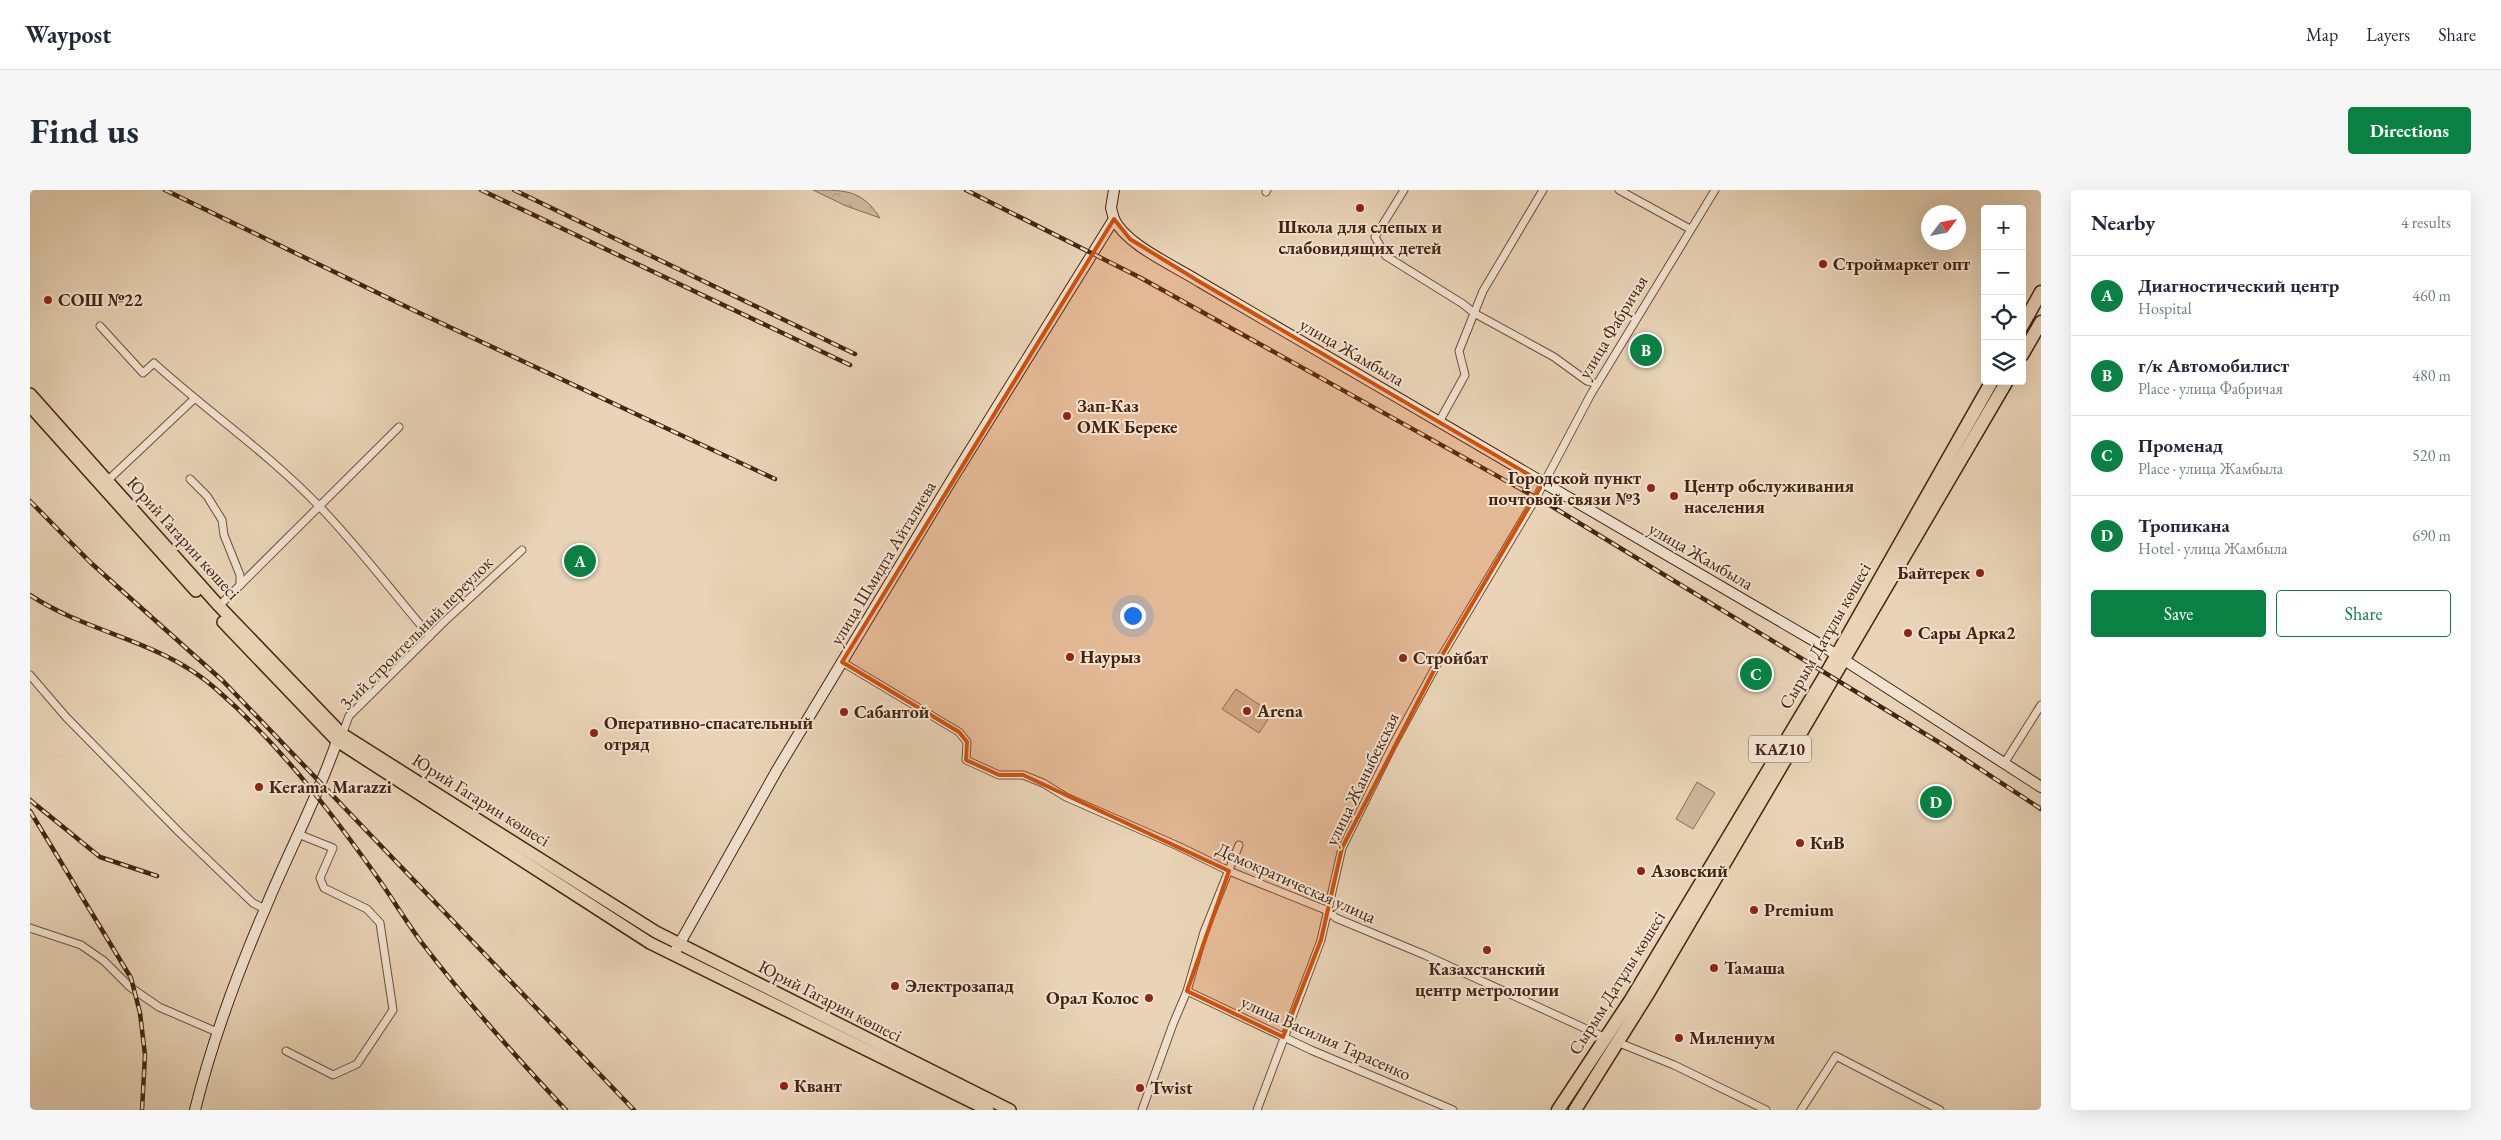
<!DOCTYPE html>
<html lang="en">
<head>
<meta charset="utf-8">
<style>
	body { margin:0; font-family:"EB Garamond",serif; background:#f6f6f7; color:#1f2937 }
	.controls { position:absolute; right:15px; top:15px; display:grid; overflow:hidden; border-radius:5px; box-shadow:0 5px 20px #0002 }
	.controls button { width:45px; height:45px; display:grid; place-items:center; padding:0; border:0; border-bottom:1px solid #e0e1e3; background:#fff; color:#1f2937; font:25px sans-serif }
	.compass { position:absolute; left:1891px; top:15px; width:45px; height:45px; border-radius:50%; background:#fff; box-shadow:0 5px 20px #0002; rotate:58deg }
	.you { position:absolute; left:1102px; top:425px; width:18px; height:18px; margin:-12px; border:4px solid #fff; border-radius:50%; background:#1a73e8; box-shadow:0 0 0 8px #1a73e833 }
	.badge { display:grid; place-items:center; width:32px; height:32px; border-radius:50%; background:#0b8043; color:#fff; font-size:16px; font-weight:700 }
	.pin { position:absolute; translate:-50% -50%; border:2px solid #fff; box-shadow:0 1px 5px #0006 }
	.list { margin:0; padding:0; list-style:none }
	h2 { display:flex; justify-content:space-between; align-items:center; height:65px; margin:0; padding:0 20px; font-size:21px }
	h2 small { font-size:16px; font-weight:400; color:#747a83 }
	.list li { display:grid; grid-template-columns:32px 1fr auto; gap:15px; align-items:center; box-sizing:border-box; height:80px; padding:0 20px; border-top:1px solid #e0e1e3 }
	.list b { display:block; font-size:19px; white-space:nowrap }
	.list p { margin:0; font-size:16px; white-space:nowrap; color:#747a83 }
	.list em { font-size:16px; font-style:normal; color:#747a83 }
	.actions { display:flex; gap:10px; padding:15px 20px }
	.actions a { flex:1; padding:11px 0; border:1px solid #0b8043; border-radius:5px; text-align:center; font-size:18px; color:#0b8043 }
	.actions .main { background:#0b8043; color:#fff }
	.icon { flex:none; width:28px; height:28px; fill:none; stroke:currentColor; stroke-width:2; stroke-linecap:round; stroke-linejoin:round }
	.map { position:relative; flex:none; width:2011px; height:920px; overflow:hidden; border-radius:5px }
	header { display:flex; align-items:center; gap:30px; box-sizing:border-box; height:70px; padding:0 25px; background:#fff; border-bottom:1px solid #e0e1e3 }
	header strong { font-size:24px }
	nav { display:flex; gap:28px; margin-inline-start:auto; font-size:18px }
	.intro { display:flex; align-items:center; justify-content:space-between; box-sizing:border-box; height:120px; padding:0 30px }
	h1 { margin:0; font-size:35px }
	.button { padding:12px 22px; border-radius:5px; background:#0b8043; color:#fff; font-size:18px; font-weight:700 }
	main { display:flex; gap:30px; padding:0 30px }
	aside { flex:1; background:#fff; border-radius:5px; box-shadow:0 5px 20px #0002 }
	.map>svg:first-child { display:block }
</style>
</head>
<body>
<header>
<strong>Waypost</strong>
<nav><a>Map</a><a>Layers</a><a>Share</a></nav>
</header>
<div class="intro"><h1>Find us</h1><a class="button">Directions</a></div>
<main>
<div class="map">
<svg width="2011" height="920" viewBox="0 0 2011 920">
	<defs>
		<pattern id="forest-crowns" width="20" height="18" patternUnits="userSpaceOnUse" patternTransform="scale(1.25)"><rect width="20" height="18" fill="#cdb69b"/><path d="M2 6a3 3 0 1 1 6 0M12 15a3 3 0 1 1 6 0" fill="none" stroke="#b19c84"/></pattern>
	</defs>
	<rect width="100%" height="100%" fill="#e9d4b7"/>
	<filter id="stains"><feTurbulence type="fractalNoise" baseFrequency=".004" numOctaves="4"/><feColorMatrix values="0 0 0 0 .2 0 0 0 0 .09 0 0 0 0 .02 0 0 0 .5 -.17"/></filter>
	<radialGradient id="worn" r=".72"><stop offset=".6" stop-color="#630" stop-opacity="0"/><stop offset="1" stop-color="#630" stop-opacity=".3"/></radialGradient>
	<g fill="#cdb69b" stroke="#886d56">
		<polygon points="1206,499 1242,523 1229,543 1192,519"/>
		<polygon points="1667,592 1685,603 1663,639 1646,629"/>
	</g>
	<path fill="url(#forest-crowns)" stroke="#886d56" d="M783,0C816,0 832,0 850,28L816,16Z"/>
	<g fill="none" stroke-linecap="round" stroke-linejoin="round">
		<g stroke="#6d503a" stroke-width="9">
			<g id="street">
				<polyline points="1374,0 1345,47 1356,66 1433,114 1444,123 1524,167 1557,191 1567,194"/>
				<polyline points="1589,0 1660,39"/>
				<polyline points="1236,2 1237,0"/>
				<path d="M70,136L113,183L124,173C178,222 238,263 288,315C328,356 363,403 400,446"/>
				<polyline points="1409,232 1435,185 1429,161 1453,101 1513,0"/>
				<polyline points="160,289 177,306 192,330 194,345 210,385 210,395"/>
				<polyline points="75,293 164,209"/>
				<polyline points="189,416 369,237"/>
				<polyline points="812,472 929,542 937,552 936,570 969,585 993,585 1013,593 1036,607 1148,656 1199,681 1296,720 1306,728 1395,765 1576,848"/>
				<polyline points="0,485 36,527 150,643 223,713 235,719"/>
				<polyline points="312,545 319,526 415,431 492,360"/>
				<polyline points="1975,572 2011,515"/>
				<polyline points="0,738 51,755 74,771 100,797 129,817 187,842"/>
				<polyline points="1157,801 1281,860 1423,920"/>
				<polyline points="1587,852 1644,875 1736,920"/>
				<polyline points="256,861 303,885 327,874 363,820 350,733 337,719 294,698 290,688 303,658 268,644"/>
				<polyline points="1112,920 1143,834 1157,801 1174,742 1209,655"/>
				<polyline points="1227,920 1291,750 1312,658 1363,555 1411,467 1506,308 1561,204 1685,0"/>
				<polyline points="1771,920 1806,866 1910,920"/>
			</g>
		</g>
		<g stroke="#442411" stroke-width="12">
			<g id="secondary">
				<path d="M1084,29C1096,55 1145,76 1170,92L1791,455L2011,597"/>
				<polyline points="646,760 747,580 921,291 1084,29 1081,18 1084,0"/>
				<path d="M165,920C182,851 207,784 235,719C258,663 287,609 307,551"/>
			</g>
		</g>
		<g stroke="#442411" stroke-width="14">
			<g id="primary">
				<polyline points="0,204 189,416 312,544 626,742 980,920"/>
				<polyline points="0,216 166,401"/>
				<polyline points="193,432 307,551 620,753 958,920"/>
			</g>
		</g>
		<g stroke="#442411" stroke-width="15">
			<g id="highway">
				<polyline points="1992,136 2011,102"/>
				<polyline points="1992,165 2011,132"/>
				<polyline points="1528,920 1600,811 1796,484 1962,191"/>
				<polyline points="1545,920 1619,802 1977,191"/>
			</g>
		</g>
		<use href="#street" stroke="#f1e3d0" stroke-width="7"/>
		<use href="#secondary" stroke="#f1e3d0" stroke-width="10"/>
		<use href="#primary" stroke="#e9d4b7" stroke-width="11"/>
		<use href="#highway" stroke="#e9d4b7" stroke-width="12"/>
		<g stroke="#442411" stroke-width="4.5">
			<g id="rail">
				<polyline points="135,0 381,119 745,289"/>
				<polyline points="451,0 820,175"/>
				<polyline points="484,0 825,164"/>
				<polyline points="936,0 1111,88 1523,317 1915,556 2011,619"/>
				<polyline points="0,311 61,373 193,491 604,920"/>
				<path d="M0,405C59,444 131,450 186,499C247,552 298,618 345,684C361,706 375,730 392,753C437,812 485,866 536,920"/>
				<polyline points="0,610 70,667 127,686"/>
				<polyline points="0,621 101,788 110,823 115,865 112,920"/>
			</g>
		</g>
		<use href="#rail" stroke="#f1e3d0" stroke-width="2.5" stroke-dasharray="8" stroke-linecap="butt"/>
	</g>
	<path fill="#cf510d" fill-opacity="0.2" stroke="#cf510d" stroke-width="4" stroke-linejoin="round" d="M1084,29L1100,49L1170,92L1513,293L1411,467L1312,658L1291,750L1253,847L1157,801L1199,681L993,585H969L936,570L937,552L929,542L812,472Z"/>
	<g fill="#8f2418" stroke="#f1e3d0" stroke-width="2">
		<circle cx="1330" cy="18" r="5"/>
		<circle cx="1793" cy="74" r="5"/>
		<circle cx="18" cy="110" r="5"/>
		<circle cx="1037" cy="226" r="5"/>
		<circle cx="1621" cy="298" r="5"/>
		<circle cx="1644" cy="306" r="5"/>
		<circle cx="1950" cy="383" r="5"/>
		<circle cx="1878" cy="443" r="5"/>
		<circle cx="1040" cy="467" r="5"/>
		<circle cx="1373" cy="468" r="5"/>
		<circle cx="1217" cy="521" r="5"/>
		<circle cx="814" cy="522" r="5"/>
		<circle cx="564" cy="543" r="5"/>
		<circle cx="229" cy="597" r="5"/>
		<circle cx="1770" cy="653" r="5"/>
		<circle cx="1611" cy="681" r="5"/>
		<circle cx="1724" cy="720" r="5"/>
		<circle cx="1457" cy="760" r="5"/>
		<circle cx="1684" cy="778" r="5"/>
		<circle cx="865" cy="796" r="5"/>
		<circle cx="1119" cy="808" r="5"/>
		<circle cx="1649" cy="848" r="5"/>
		<circle cx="754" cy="896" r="5"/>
		<circle cx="1110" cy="898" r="5"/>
	</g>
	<g text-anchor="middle" stroke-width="4" stroke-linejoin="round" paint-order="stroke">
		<rect fill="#f1e3d0" stroke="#785d4a" stroke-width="1" x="1719" y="545.5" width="62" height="27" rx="4"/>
		<g font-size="16" font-weight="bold" fill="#442411">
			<text x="1750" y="565">KAZ10</text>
		</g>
		<g font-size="18" font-weight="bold" fill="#442411" stroke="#f1e3d0" text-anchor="start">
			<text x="1330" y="43" text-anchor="middle">Школа для слепых и<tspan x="1330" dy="21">слабовидящих детей</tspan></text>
			<text x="1803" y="80">Строймаркет опт</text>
			<text x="28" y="116">СОШ №22</text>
			<text x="1047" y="222">Зап-Каз<tspan x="1047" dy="21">ОМК Береке</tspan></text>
			<text x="1611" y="294" text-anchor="end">Городской пункт<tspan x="1611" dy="21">почтовой связи №3</tspan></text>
			<text x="1654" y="302">Центр обслуживания<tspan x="1654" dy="21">наcеления</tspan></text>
			<text x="1940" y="389" text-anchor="end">Байтерек</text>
			<text x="1888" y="449">Сары Арка2</text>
			<text x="1050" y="473">Наурыз</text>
			<text x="1383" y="474">Стройбат</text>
			<text x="1227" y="527">Arena</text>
			<text x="824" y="528">Сабантой</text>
			<text x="574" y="539">Оперативно-спасательный<tspan x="574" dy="21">отряд</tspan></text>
			<text x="239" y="603">Kerama Marazzi</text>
			<text x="1780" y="659">КиВ</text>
			<text x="1621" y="687">Азовский</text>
			<text x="1734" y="726">Premium</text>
			<text x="1694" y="784">Тамаша</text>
			<text x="1457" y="785" text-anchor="middle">Казахстанский<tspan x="1457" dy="21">центр метрологии</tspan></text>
			<text x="875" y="802">Электрозапад</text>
			<text x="1109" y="814" text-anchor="end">Орал Колос</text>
			<text x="1659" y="854">Милениум</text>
			<text x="764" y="902">Квант</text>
			<text x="1120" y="904">Twist</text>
		</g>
		<g font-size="18" fill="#442411" stroke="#f1e3d0">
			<text transform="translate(1583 137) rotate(-59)" y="6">улица Фабричая</text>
			<text transform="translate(1322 162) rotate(30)" y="6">улица Жамбыла</text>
			<text transform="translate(153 348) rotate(48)" y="6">Юрий Гагарин көшесі</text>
			<text transform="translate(1671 366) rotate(30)" y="6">улица Жамбыла</text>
			<text transform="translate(853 373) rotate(-59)" y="6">улица Шмидта Айталиева</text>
			<text transform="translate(386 443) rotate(-45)" y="6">3-ий строительный переулок</text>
			<text transform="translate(1795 446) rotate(-60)" y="6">Сырым Датұлы көшесі</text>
			<text transform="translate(1332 589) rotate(-64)" y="6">улица Жаныбекская</text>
			<text transform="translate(451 610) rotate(32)" y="6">Юрий Гагарин көшесі</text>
			<text transform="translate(1266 693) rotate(24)" y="6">Демократическая улица</text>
			<text transform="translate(1587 793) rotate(-58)" y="6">Сырым Датұлы көшесі</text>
			<text transform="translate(800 811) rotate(27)" y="6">Юрий Гагарин көшесі</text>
			<text transform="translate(1296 848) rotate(24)" y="6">улица Василия Тарасенко</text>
		</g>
	</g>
	<rect width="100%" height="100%" filter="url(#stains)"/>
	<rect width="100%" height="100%" fill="url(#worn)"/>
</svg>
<div class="controls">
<button>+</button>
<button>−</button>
<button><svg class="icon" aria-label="locate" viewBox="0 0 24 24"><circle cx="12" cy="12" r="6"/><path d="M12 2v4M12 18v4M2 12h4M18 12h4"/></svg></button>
<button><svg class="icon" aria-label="layers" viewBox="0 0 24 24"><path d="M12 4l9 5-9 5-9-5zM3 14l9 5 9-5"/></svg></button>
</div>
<svg class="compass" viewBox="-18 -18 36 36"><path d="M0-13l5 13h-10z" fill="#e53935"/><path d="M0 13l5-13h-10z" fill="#747a83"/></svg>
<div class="you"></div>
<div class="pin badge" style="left:550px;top:371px">A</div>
<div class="pin badge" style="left:1616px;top:160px">B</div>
<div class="pin badge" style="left:1726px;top:484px">C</div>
<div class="pin badge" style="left:1906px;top:612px">D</div>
</div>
<aside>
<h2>Nearby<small>4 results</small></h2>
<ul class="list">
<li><span class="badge">A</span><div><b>Диагностический центр</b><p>Hospital</p></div><em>460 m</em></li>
<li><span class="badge">B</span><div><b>г/к Автомобилист</b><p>Place · улица Фабричая</p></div><em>480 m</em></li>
<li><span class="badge">C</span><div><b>Променад</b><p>Place · улица Жамбыла</p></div><em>520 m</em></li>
<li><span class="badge">D</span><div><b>Тропикана</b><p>Hotel · улица Жамбыла</p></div><em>690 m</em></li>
</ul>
<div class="actions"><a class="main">Save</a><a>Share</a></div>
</aside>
</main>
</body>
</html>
